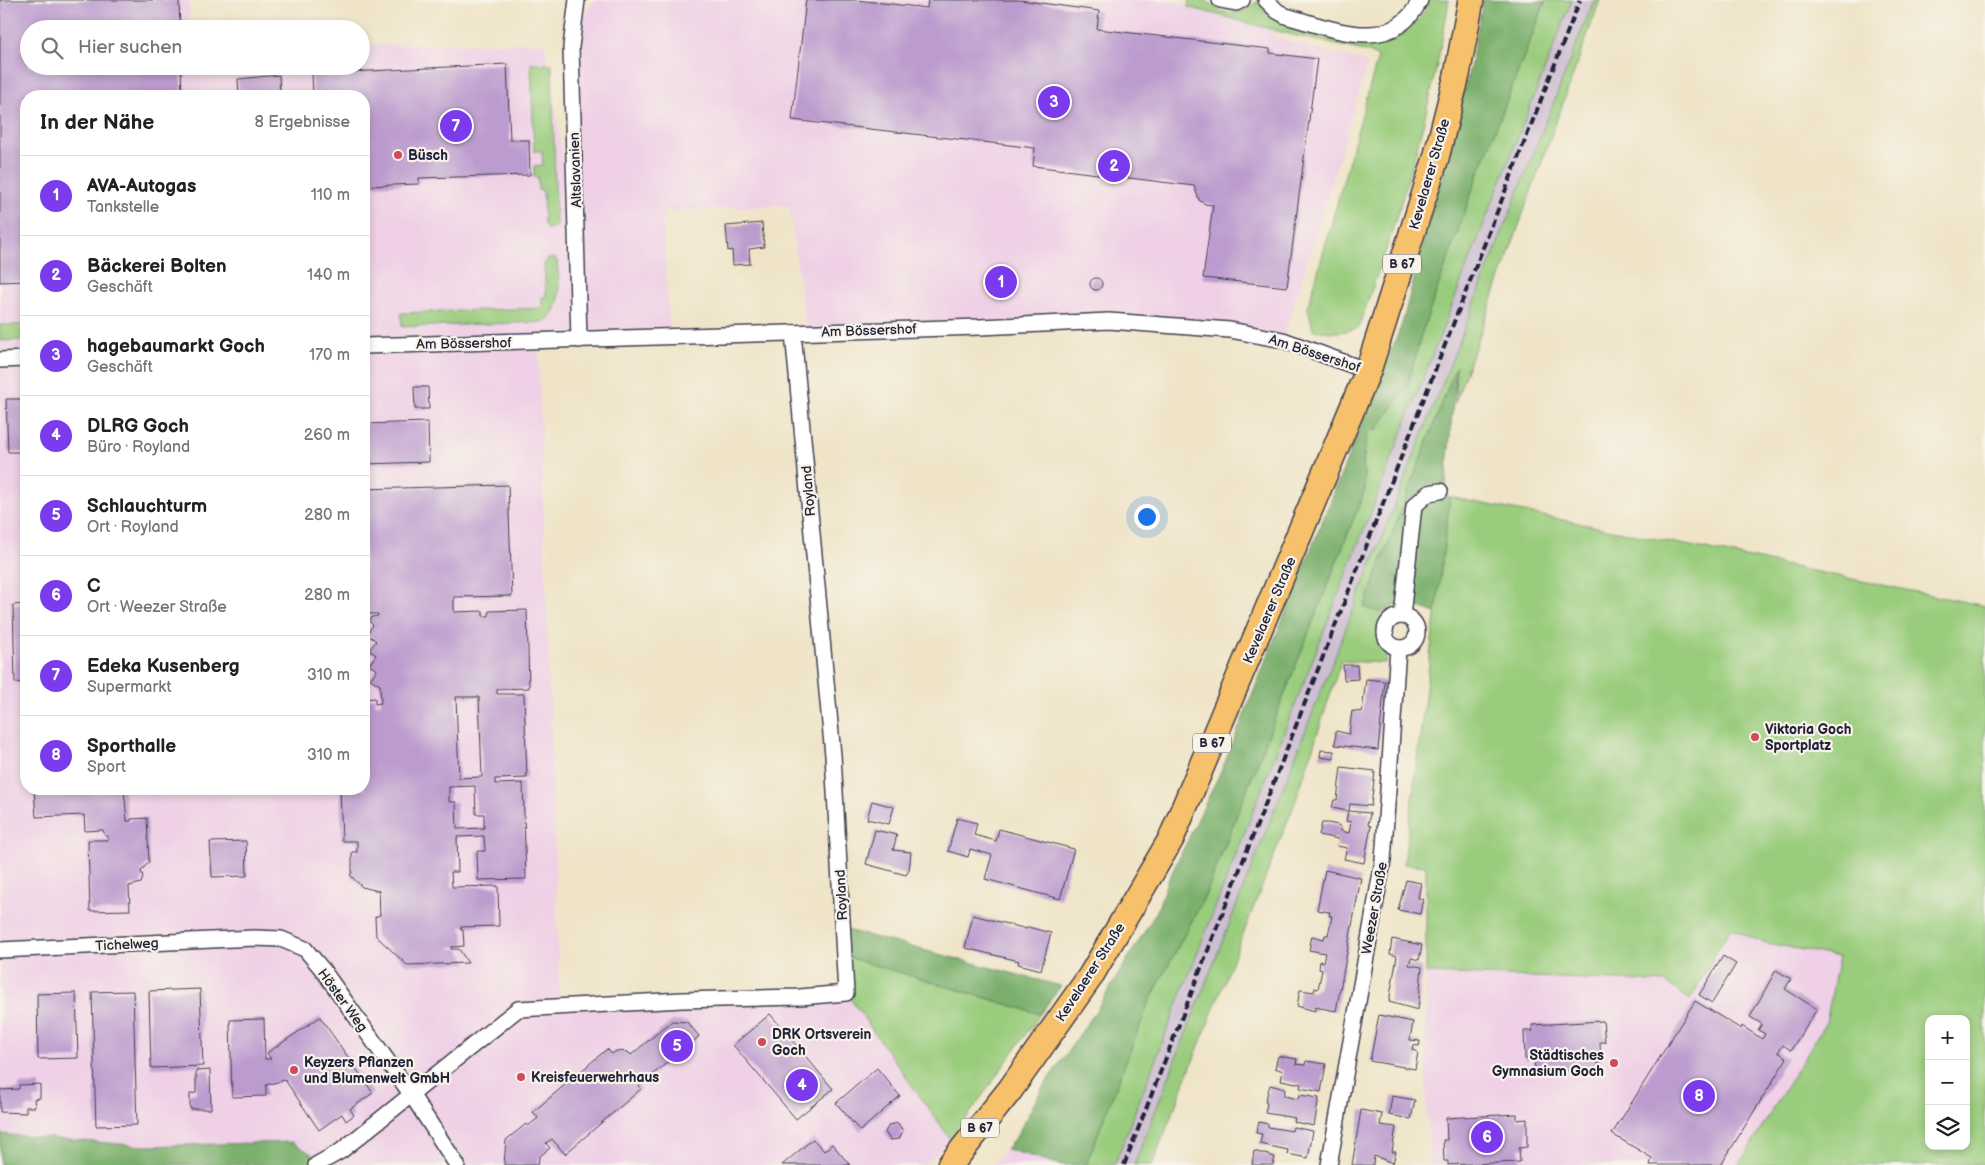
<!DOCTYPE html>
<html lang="de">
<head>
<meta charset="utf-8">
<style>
	body { margin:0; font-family:"Balsamiq Sans",sans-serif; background:#f6f6f6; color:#202124 }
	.controls { position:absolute; right:15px; bottom:15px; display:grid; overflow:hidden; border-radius:10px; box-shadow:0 2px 8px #0003 }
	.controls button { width:45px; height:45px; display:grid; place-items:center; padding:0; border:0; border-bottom:1px solid #e0e0e0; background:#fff; color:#202124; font:25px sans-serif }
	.you { position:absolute; left:1146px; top:516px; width:18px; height:18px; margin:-12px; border:4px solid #fff; border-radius:50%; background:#1a73e8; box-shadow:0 0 0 8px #1a73e833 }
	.badge { display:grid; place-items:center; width:32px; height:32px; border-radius:50%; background:#7c3aed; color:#fff; font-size:16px; font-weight:700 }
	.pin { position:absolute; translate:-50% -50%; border:2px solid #fff; box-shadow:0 1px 5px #0006 }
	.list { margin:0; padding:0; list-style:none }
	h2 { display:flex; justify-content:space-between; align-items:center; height:65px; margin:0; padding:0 20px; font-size:21px }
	h2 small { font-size:16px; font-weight:400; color:#757577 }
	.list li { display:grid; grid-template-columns:32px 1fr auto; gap:15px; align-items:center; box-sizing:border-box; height:80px; padding:0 20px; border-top:1px solid #e0e0e0 }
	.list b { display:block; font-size:19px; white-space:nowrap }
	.list p { margin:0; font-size:16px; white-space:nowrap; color:#757577 }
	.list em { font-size:16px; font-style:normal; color:#757577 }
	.icon { flex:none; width:28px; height:28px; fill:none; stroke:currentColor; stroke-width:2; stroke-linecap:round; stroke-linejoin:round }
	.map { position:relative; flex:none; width:1985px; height:1165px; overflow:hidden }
	.search { position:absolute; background:#fff; box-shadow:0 2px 8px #0003; left:20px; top:20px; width:350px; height:55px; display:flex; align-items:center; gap:12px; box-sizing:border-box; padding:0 18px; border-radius:28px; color:#757577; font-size:19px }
	.panel { position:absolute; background:#fff; box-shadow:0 2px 8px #0003; left:20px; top:90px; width:350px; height:705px; border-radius:20px }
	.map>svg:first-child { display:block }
</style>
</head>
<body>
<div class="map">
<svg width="1985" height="1165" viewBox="0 0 1985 1165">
	<rect width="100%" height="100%" fill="#f7f3e8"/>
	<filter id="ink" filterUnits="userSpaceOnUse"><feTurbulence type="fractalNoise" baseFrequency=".02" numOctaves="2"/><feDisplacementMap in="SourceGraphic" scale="10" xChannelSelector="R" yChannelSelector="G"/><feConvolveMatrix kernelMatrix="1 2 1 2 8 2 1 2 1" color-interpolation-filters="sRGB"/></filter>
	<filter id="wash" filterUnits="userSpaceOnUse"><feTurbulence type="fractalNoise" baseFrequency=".0096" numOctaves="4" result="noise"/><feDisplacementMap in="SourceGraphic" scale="20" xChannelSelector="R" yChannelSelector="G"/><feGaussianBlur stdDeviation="1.12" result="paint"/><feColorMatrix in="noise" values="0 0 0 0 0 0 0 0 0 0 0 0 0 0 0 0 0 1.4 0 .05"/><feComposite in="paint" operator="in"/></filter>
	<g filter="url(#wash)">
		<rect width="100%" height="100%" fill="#efe4c7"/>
		<g fill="#efd0e6" fill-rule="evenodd">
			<path d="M0,0H189L190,29H29V66H361V45L545,43L576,238L579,26L594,0H1166L1276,29L1275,38L1368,63L1283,340L1109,321L806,332L789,205L662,211L670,336L538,341L560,1007L846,993L951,1140L924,1165H325L144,1146L0,1142ZM26,96H364V789H26Z"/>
			<polygon points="1730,928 1762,942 1839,957 1826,1022 1739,1165 1431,1165 1426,1104 1426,973 1665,982 1689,1000"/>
			<polygon points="1006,1149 1062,1165 992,1165"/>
		</g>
		<polygon fill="#cdbed2" points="1572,0 1594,0 1134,1165 1114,1165"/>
		<g fill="#99cc7c" stroke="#5e775c" fill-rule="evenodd">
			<path d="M1189,0H1205L1223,12L1234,13L1243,11L1258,1C1271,24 1294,27 1318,32C1334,36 1351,42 1367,43C1395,45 1421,25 1430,0H1449C1431,113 1398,221 1358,328C1342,334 1329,332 1313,330L1308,307L1378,57L1369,52L1293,35L1188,7Z"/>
			<polygon points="1546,0 1572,0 1114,1165 1086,1165 1149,1002 1205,896 1365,490 1363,462 1368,429 1408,385 1421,335 1476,180"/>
			<path d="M1594,0H1600L1455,403L1456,368L1364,607L1382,613C1375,628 1376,638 1388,650L1385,663L1341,661L1296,800L1152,1165H1134Z"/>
			<polygon points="531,63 552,64 556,227 547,229 544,225 543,190 538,190 538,177 534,177 534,166 543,165 542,151 534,151"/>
			<path d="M554,258L557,260C558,282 566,313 542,322L402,327L401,313L542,308V297H546L544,264L548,259Z"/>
			<polygon points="0,325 26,325 26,340 0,341"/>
			<path d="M1450,497L1985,606V1165H1739L1826,1022L1839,957L1762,942L1730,928L1690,1000L1665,982L1426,973V866L1404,864ZM1929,1019H1966V1146H1929Z"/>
			<polygon points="844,956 1040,1014 951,1140 846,993"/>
		</g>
		<g fill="#7ab06c" stroke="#4e6954">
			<polygon points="1483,0 1545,2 1476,180 1421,335 1408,385 1376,431 1368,429 1363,462 1365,490 1205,896 1149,1002 1086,1165 1062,1165 1006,1149 1016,1137 1043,1087 1094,1014 1157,911 1165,887 1223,767 1402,324 1471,64"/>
			<path d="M1456,366L1445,496L1450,497L1436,613C1416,606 1401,599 1382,613L1364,607Z"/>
			<polygon points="843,929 1061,986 1040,1014 844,956"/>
			<polygon points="0,1134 144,1146 292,1142 323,1161 316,1165 0,1165"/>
		</g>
		<g id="blocks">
			<g fill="#bc9cce" fill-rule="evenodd">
				<polygon points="0,0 179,0 180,29 29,29 29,66 181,66 182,96 26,96 26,281 0,282"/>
				<polygon points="806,0 856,0 927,8 928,0 1019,0 1099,11 1097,29 1270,49 1270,53 1317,59 1287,287 1203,278 1213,205 1205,204 1199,200 1194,186 1033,166 1035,148 792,120"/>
				<polygon points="507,64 510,140 529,140 530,175 419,178 419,184 364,186 364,96 313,96 312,74"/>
				<polygon points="279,75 280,96 239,96 238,79"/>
				<polygon points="762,223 764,247 749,249 750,264 733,265 732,250 728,251 726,226"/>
				<circle cx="1096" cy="284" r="6"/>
				<polygon points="414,387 428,387 429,409 415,409"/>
				<polygon points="6,399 26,399 26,452 8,452"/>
				<polygon points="428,422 429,462 364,464 364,424"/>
				<path d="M508,485L512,596L454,597V612L483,611V616H489V611L527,610L529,688L497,689V694H524L527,778L495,779V784L523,783L526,879L478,880L477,851H485L484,836L457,837L458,872H451L452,887L498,886L499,926L461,927V930H463L464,946L451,947V949H459L468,963L407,965L376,936L375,917L380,915L379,891L362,887L352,877L350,874L352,873V852H357V841H342L340,789H364V699L375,698V704L381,703L380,685L370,679L377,670L369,665L376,655L369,650L376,641L367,634L373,625L369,621L372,617L378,616V614H365L364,489ZM456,697H479L482,777L459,778ZM475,786L476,814H484V828L457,829L456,802H449V787Z"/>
				<polygon points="24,537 26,537 26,569 25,569"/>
				<polygon points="26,604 26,682 15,683 13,605"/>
				<polygon points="1343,665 1357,665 1358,679 1344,680"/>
				<polygon points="1366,679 1385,681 1378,750 1335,745 1336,731 1349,734 1352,711 1362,712"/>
				<polygon points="1321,750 1334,751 1334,759 1320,757"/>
				<polygon points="1341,767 1375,771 1371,806 1350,804 1349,811 1370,813 1368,825 1371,826 1364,863 1344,859 1347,848 1337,846 1338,839 1319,835 1322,823 1328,823 1338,825 1341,827 1341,831 1349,833 1351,822 1346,821 1348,811 1332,808 1334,800 1337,800"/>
				<polygon points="34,789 124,789 127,821 131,821 131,819 147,818 149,862 141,871 143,877 141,883 129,886 130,910 90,911 88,840 108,840 108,836 105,836 103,830 85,831 84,815 36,817"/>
				<polygon points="872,801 894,807 889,824 867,819"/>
				<polygon points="957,818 977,823 974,835 996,841 999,829 1074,849 1060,899 985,879 992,855 970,849 968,857 948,851"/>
				<polygon points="875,830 897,835 893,850 911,852 909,870 906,875 866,864"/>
				<polygon points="246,841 247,876 212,877 210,842"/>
				<polygon points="1325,870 1361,878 1336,1011 1315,1007 1315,1011 1297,1006 1300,990 1314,992 1315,988 1318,989 1322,970 1319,969 1320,961 1323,962 1325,953 1309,950 1312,936 1324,939 1325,935 1328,935 1332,916 1329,916 1330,912 1317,910"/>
				<polygon points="1406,880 1421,883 1418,898 1423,899 1420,914 1398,910"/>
				<polygon points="973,915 1027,929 1028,927 1051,933 1041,970 1018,964 1019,961 965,948"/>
				<polygon points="1392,939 1422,945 1419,960 1411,958 1409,965 1422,967 1418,1010 1389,1002 1397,956 1390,954"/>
				<polygon points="1723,956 1736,964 1712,1003 1699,995"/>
				<polygon points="1776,970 1791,979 1785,989 1817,1009 1791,1050 1783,1045 1778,1052 1787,1058 1721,1165 1650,1165 1652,1158 1612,1134 1695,1001 1741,1029 1742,1026 1762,1039 1765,1034 1758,1030 1762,1024 1750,1017"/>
				<polygon points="200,989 203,1066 151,1068 149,991"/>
				<polygon points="133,991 137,1125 96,1126 92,992"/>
				<polygon points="76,993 78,1058 38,1059 37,994"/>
				<polygon points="770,1014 833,1089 796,1119 733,1045"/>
				<polygon points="1379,1015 1413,1022 1410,1040 1420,1041 1419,1046 1413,1045 1412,1050 1418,1052 1415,1069 1370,1061"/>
				<polygon points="320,1017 373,1093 350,1109 354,1115 346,1121 342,1114 319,1130 285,1080 266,1085 266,1096 232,1097 230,1020 264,1019 265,1059 271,1059 267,1053"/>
				<polygon points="672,1021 687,1022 699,1036 679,1056 675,1056 639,1086 641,1089 565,1154 552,1139 546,1143 550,1148 539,1157 538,1165 504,1165 506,1140 526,1124 528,1126 538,1118 533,1112 607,1049 612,1054 616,1051 628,1052 631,1055"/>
				<polygon points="1603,1021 1605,1042 1600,1042 1601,1063 1598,1063 1598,1069 1535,1073 1534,1059 1525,1059 1524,1031 1533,1031 1532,1025"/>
				<polygon points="1278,1056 1297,1059 1296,1064 1305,1065 1306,1061 1326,1064 1321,1092 1300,1088 1301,1084 1281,1080 1283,1071 1275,1068"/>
				<polygon points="877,1068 900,1096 860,1131 836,1103"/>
				<polygon points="210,1070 211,1109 190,1109 190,1094 196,1093 196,1071"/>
				<polygon points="40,1084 40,1098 34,1099 35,1107 26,1107 26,1113 0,1112 0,1090 19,1089 19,1085"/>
				<polygon points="1270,1085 1285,1089 1284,1096 1298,1099 1299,1095 1319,1098 1314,1126 1294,1122 1295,1118 1265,1113 1267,1103 1265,1102"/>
				<polygon points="1392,1096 1415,1100 1411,1119 1389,1115"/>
				<polygon points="1361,1110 1382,1114 1380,1125 1396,1127 1392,1152 1396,1152 1393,1163 1374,1156 1373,1165 1352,1165"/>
				<polygon points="1517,1114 1517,1120 1527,1119 1527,1147 1519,1148 1520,1162 1448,1165 1448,1161 1444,1161 1443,1140 1447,1140 1446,1118"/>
				<polygon points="1259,1122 1268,1124 1268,1127 1292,1131 1293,1127 1313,1131 1308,1158 1287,1154 1288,1150 1260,1144 1262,1134 1256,1133"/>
				<polygon points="898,1123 903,1131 899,1139 890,1140 885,1132 889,1125"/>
				<polygon points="813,1139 824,1151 832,1144 850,1165 782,1165"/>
				<polygon points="1254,1151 1275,1157 1273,1165 1252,1165"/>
			</g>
		</g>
	</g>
	<g filter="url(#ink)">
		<use href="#blocks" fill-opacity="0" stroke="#413f50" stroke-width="1"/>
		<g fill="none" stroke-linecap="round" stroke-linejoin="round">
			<g stroke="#413f50" stroke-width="18">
				<g id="street">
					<polyline points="577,0 571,47 579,340"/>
					<polyline points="1220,0 1236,3 1242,0"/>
					<path d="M1266,0L1277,11L1286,16C1331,28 1393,57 1420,0"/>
					<polyline points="364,346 980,327 1109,321 1230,330 1283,340 1368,371"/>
					<polyline points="0,360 26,359"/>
					<circle cx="1401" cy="632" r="16"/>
					<polyline points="1402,616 1414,506 1429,493 1440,491"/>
					<polyline points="0,950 254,938 281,939 305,949 322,969 411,1094 457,1165"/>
					<polyline points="316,1165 341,1151 518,1009 682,1000 800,997 846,993 833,755 793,333"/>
					<polyline points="1329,1165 1383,861 1398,648"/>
				</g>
			</g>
			<g stroke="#413f50" stroke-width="28">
				<polyline id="primary" points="950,1165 1010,1090 1090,977 1171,839 1368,371 1436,158 1457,75 1471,0"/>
			</g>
			<use href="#street" stroke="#fff" stroke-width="15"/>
			<use href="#primary" stroke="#f7c06b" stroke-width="25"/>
			<polyline stroke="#22223b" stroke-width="4" stroke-dasharray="8 4" stroke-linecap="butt" points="1124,1165 1580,0"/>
		</g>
	</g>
	<g fill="#d1495b" stroke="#f7f3e8" stroke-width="2">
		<circle cx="398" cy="155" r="5"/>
		<circle cx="1755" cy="737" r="5"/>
		<circle cx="762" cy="1042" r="5"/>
		<circle cx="1614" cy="1063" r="5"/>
		<circle cx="294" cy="1070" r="5"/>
		<circle cx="521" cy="1077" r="5"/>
	</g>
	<g text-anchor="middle" stroke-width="4.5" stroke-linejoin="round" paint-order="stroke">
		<g fill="#f7f3e8" stroke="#62616f" stroke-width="1">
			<rect x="1383" y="254.5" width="38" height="19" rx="4"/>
			<rect x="1193" y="733.5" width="38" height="19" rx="4"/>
			<rect x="961" y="1118.5" width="38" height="19" rx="4"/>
		</g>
		<g font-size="12" font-weight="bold" fill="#22223b">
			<text x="1402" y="268">B 67</text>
			<text x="1212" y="747">B 67</text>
			<text x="980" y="1132">B 67</text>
		</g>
		<g font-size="14" font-weight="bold" fill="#22223b" stroke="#f7f3e8" text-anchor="start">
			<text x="408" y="160">Büsch</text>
			<text x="1765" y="734">Viktoria Goch<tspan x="1765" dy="16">Sportplatz</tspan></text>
			<text x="772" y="1039">DRK Ortsverein<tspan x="772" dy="16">Goch</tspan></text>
			<text x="1604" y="1060" text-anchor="end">Städtisches<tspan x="1604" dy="16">Gymnasium Goch</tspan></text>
			<text x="304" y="1067">Keyzers Pflanzen<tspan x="304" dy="16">und Blumenwelt GmbH</tspan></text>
			<text x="531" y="1082">Kreisfeuerwehrhaus</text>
		</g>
		<g font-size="14" fill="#22223b" stroke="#f7f3e8">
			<text transform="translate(575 170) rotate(-92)" y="5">Altslavanien</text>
			<text transform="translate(1429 174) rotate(-74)" y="5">Kevelaerer Straße</text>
			<text transform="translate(869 330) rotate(-2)" y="5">Am Bössershof</text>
			<text transform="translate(464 343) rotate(-1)" y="5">Am Bössershof</text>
			<text transform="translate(1315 353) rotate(18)" y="5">Am Bössershof</text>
			<text transform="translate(808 491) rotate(-95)" y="5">Royland</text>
			<text transform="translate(1269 610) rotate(-67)" y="5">Kevelaerer Straße</text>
			<text transform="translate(841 895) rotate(-93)" y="5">Royland</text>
			<text transform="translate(1374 908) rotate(-80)" y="5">Weezer Straße</text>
			<text transform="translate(127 944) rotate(-3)" y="5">Tichelweg</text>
			<text transform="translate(1090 972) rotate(-57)" y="5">Kevelaerer Straße</text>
			<text transform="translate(343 1000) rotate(54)" y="5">Höster Weg</text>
		</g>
	</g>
</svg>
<div class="controls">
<button>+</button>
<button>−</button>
<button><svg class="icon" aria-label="layers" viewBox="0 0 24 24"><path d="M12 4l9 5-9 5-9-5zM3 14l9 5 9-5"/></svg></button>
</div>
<div class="you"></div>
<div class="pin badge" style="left:1001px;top:282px">1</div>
<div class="pin badge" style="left:1114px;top:166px">2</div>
<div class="pin badge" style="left:1054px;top:102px">3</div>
<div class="pin badge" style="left:802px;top:1085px">4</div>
<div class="pin badge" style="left:677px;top:1046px">5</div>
<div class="pin badge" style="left:1487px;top:1137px">6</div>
<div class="pin badge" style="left:456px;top:126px">7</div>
<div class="pin badge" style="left:1699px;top:1096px">8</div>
<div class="search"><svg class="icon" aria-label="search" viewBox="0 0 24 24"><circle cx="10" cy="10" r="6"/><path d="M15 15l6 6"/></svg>Hier suchen</div>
<section class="panel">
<h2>In der Nähe<small>8 Ergebnisse</small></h2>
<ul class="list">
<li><span class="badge">1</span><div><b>AVA-Autogas</b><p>Tankstelle</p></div><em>110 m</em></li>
<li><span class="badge">2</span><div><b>Bäckerei Bolten</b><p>Geschäft</p></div><em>140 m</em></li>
<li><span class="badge">3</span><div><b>hagebaumarkt Goch</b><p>Geschäft</p></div><em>170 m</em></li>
<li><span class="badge">4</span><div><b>DLRG Goch</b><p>Büro · Royland</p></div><em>260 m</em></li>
<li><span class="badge">5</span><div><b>Schlauchturm</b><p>Ort · Royland</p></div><em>280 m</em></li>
<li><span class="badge">6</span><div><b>C</b><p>Ort · Weezer Straße</p></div><em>280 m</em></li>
<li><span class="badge">7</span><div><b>Edeka Kusenberg</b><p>Supermarkt</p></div><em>310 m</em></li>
<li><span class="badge">8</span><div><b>Sporthalle</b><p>Sport</p></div><em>310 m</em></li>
</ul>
</section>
</div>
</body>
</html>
